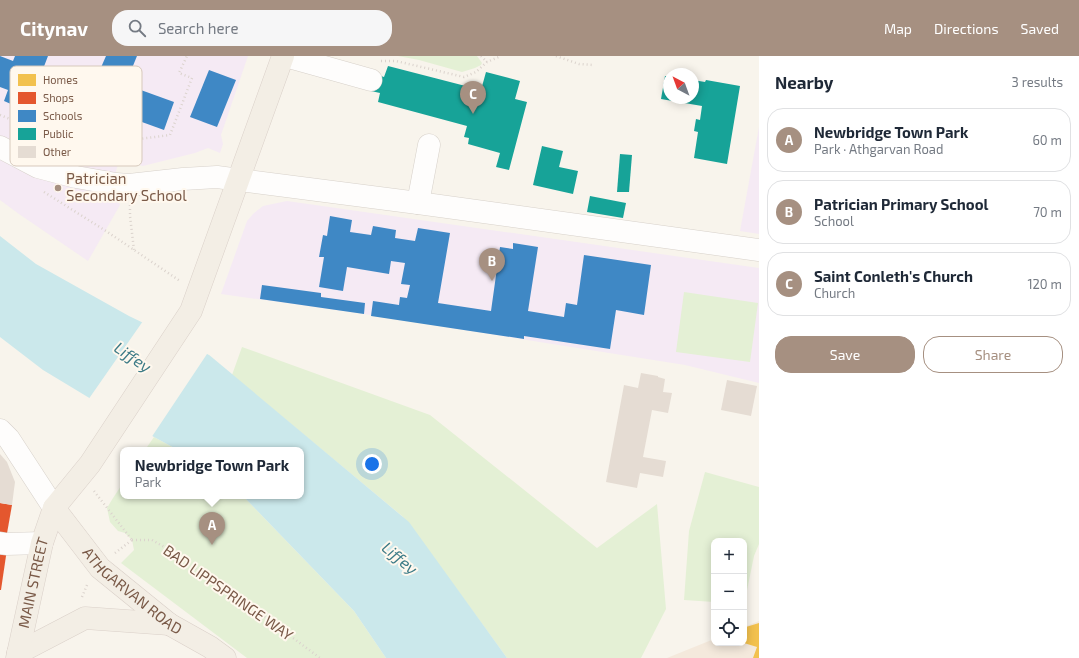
<!DOCTYPE html>
<html lang="en">
<head>
<meta charset="utf-8">
<style>
	body { margin:0; font-family:"Exo 2",sans-serif; background:#f6f6f7; color:#1f2937 }
	.controls { position:absolute; right:12px; bottom:12px; display:grid; overflow:hidden; border-radius:8px; box-shadow:0 2px 10px #0003 }
	.controls button { width:36px; height:36px; display:grid; place-items:center; padding:0; border:0; border-bottom:1px solid #e0e1e3; background:#fff; color:#1f2937; font:20px sans-serif }
	.compass { position:absolute; left:663px; top:12px; width:36px; height:36px; border-radius:50%; background:#fff; box-shadow:0 2px 10px #0003; rotate:319deg }
	.you { position:absolute; left:372px; top:408px; width:14px; height:14px; margin:-10px; border:3px solid #fff; border-radius:50%; background:#1a73e8; box-shadow:0 0 0 6px #1a73e833 }
	.badge { display:grid; place-items:center; width:26px; height:26px; border-radius:50%; background:#a69081; color:#fff; font-size:13px; font-weight:700 }
	.pin { position:absolute; translate:-50% -33px; filter:drop-shadow(0 1px 2px #0008) }
	.pin::after { content:''; position:absolute; top:21px; width:14px; height:12px; background:inherit; clip-path:polygon(0 0,100% 0,50% 100%) }
	.popup { position:absolute; left:120px; top:391px; width:184px; height:52px; box-sizing:border-box; display:grid; place-content:center; border-radius:8px; background:#fff; filter:drop-shadow(0 1px 3px #0005); font-size:13px; white-space:nowrap; color:#747a83 }
	.popup b { font-size:15px; color:#1f2937 }
	.popup::after { content:''; position:absolute; left:50%; top:100%; margin-left:-8px; border:8px solid transparent; border-top-color:#fff }
	.list { margin:0; padding:0; list-style:none }
	h2 { display:flex; justify-content:space-between; align-items:center; height:52px; margin:0; padding:0 16px; font-size:17px }
	h2 small { font-size:13px; font-weight:400; color:#747a83 }
	.list li { display:grid; grid-template-columns:26px 1fr auto; gap:12px; align-items:center; box-sizing:border-box; height:64px; margin:0 8px 8px; padding:0 8px; border:1px solid #e0e1e3; border-radius:16px }
	.list b { display:block; font-size:15px; white-space:nowrap }
	.list p { margin:0; font-size:13px; white-space:nowrap; color:#747a83 }
	.list em { font-size:13px; font-style:normal; color:#747a83 }
	.actions { display:flex; gap:8px; padding:12px 16px }
	.actions a { flex:1; padding:9px 0; border:1px solid #a69081; border-radius:16px; text-align:center; font-size:14px; color:#a69081 }
	.actions .main { background:#a69081; color:#fff }
	.icon { flex:none; width:22px; height:22px; fill:none; stroke:currentColor; stroke-width:2; stroke-linecap:round; stroke-linejoin:round }
	.map { position:relative; flex:none; width:759px; height:602px; overflow:hidden }
	header { display:flex; align-items:center; gap:24px; box-sizing:border-box; height:56px; padding:0 20px; background:#a69081; color:#fff }
	header strong { font-size:19px }
	nav { display:flex; gap:22px; margin-inline-start:auto; font-size:14px }
	.search { width:280px; height:36px; background:#f6f6f7; display:flex; align-items:center; gap:10px; box-sizing:border-box; padding:0 14px; border-radius:16px; color:#747a83; font-size:15px }
	main { display:flex }
	aside { flex:1; background:#fff }
	.map>svg:first-child { display:block }
</style>
</head>
<body>
<header>
<strong>Citynav</strong>
<div class="search"><svg class="icon" aria-label="search" viewBox="0 0 24 24"><circle cx="10" cy="10" r="6"/><path d="M15 15l6 6"/></svg>Search here</div>
<nav><a>Map</a><a>Directions</a><a>Saved</a></nav>
</header>
<main>
<div class="map">
<svg width="759" height="602" viewBox="0 0 759 602">
	<rect width="100%" height="100%" fill="#f8f4ec"/>
	<polygon fill="#f4e9dc" points="759,565 759,602 667,602 714,583 714,587 744,587 744,571"/>
	<g fill="#f5eaf4">
		<polygon points="0,0 248,0 221,79 223,88 220,97 208,92 195,97 143,110 127,106 120,102 116,115 116,128 115,136 120,149 88,205 19,158 0,144"/>
		<polygon points="759,71 759,178 740,175"/>
		<polygon points="287,145 759,212 759,327 685,309 364,258 221,238 247,165 254,157 263,150"/>
	</g>
	<g fill="#e4f0d5">
		<polygon points="398,0 477,0 482,7 481,9 475,12 462,16 419,4"/>
		<polygon points="684,236 758,247 750,306 676,296"/>
		<polygon points="242,291 430,359 597,492 657,448 666,553 641,602 507,602 453,528 402,460 232,319"/>
		<polygon points="154,381 178,394 145,394"/>
		<polygon points="705,416 759,431 759,488 754,500 744,549 744,485 714,485 714,546 684,544 689,475"/>
		<polygon points="123,427 123,440 243,440 354,555 386,602 247,602 121,507 134,494 132,484 125,477 118,475 110,466 107,452 113,442"/>
	</g>
	<polygon fill="#cbe8eb" points="0,180 36,208 129,260 208,298 409,466 507,602 386,602 354,555 243,440 301,440 301,394 178,394 154,381 43,314 0,281"/>
	<polygon fill="#f8f4ec" points="143,265 208,296 212,300 207,298 151,382 88,344"/>
	<polygon fill="#f2c14e" points="759,567 759,602 753,602 757,591 744,587 744,577 746,571"/>
	<g fill="#e4572e">
		<polygon points="0,447 12,449 6,483 0,481"/>
		<polygon points="0,492 7,493 1,534 0,534"/>
	</g>
	<g fill="#3f88c5">
		<polygon points="0,0 13,5 15,0 48,0 27,55 4,45 8,34 0,31"/>
		<polygon points="106,0 137,0 126,27 99,16"/>
		<polygon points="209,14 236,24 217,71 190,61"/>
		<polygon points="86,20 115,32 107,54 77,42"/>
		<polygon points="127,29 174,46 164,74 117,57"/>
		<polygon points="330,160 352,164 350,176 371,179 373,170 396,174 395,182 415,185 418,172 450,177 438,247 491,255 500,191 513,193 513,187 538,191 528,255 564,261 566,247 577,249 584,199 651,209 644,259 616,254 610,293 524,280 524,283 371,260 373,245 399,249 400,241 407,242 410,229 401,228 405,207 391,205 389,218 347,211 343,235 319,231 324,201 319,201 323,179 327,180"/>
		<polygon points="262,229 321,237 321,241 365,247 364,258 260,243"/>
	</g>
	<g fill="#17a398">
		<polygon points="388,10 481,34 486,16 520,25 515,43 527,46 509,114 496,111 500,97 468,88 469,82 464,81 467,70 378,46 380,37 371,35 375,18 384,21"/>
		<polygon points="665,20 669,20 669,42 693,42 693,24 705,26 706,24 740,30 727,108 694,102 698,76 694,75 696,63 700,64 702,50 661,43"/>
		<polygon points="542,90 563,95 559,111 578,115 573,138 533,129"/>
		<polygon points="620,98 632,99 629,136 617,136"/>
		<polygon points="590,140 626,147 623,162 587,156"/>
	</g>
	<g fill="#e5dcd3">
		<polygon points="641,317 658,320 658,321 665,323 663,336 672,337 668,357 652,354 643,401 666,405 663,421 640,417 637,432 606,426 624,329 638,332"/>
		<polygon points="727,324 757,330 751,360 721,354"/>
		<polygon points="0,398 7,406 15,426 12,449 0,447"/>
	</g>
	<g fill="none" stroke-linecap="round" stroke-linejoin="round">
		<g stroke="#d7d1ca" stroke-width="23">
			<g id="minor">
				<polyline points="285,0 371,24"/>
				<polyline points="0,91 38,111 76,121 116,128 129,129 183,123 217,121 418,147 759,194"/>
				<polyline points="418,147 429,89"/>
				<polyline points="0,374 9,383 54,452"/>
				<polyline points="0,487 6,488 42,487"/>
			</g>
		</g>
		<g stroke="#dad0c9" stroke-width="23">
			<g id="major">
				<path id="s1" d="M54,452L100,512L169,568L210,591L225,602"/>
				<polyline points="18,597 85,562 169,568"/>
				<path id="s2" d="M17,602L42,487L54,452L90,408L191,255L283,0"/>
			</g>
		</g>
		<g stroke="#dbd3cd" stroke-width="2.5" stroke-dasharray="1 3" stroke-linecap="butt">
			<polyline points="481,0 487,6"/>
			<polyline points="556,0 579,8 593,9"/>
			<polyline points="381,5 396,5 464,21 476,16 487,6 501,0"/>
			<polyline points="0,59 115,105"/>
			<polyline points="125,108 139,83 170,79 192,22 179,17 187,0"/>
			<polyline points="44,136 106,175 180,225"/>
			<polyline points="130,149 130,160 134,194"/>
			<polyline points="94,435 132,484"/>
			<polyline points="132,484 152,484 173,496 197,514 247,548 320,602"/>
			<polyline points="115,497 132,484"/>
			<polyline points="82,541 87,529"/>
		</g>
		<use href="#minor" stroke="#fefdfc" stroke-width="22"/>
		<use href="#major" stroke="#f3eee5" stroke-width="22"/>
	</g>
	<circle fill="#a69081" stroke="#fff8ee" stroke-width="1.5" cx="58" cy="132" r="4"/>
	<g text-anchor="middle" stroke-width="4" stroke-linejoin="round" paint-order="stroke">
		<g font-size="15" fill="#7a5a48" stroke="#fff8ee" text-anchor="start">
			<text x="66" y="128">Patrician<tspan x="66" dy="17">Secondary School</tspan></text>
		</g>
		<g font-size="15" fill="#7a5a48" stroke="#fff8ee">
			<text dy="5" stroke="none"><textPath href="#s2" startOffset="77">MAIN STREET</textPath></text>
			<text dy="5" stroke="none"><textPath href="#s1" startOffset="115">ATHGARVAN ROAD</textPath></text>
			<text transform="translate(228 537) rotate(35)" y="5">BAD LIPPSPRINGE WAY</text>
		</g>
		<g font-size="16" font-style="italic" fill="#3d7b87" stroke="#fff8ee">
			<text transform="translate(133 301) rotate(34)" y="6">Liffey</text>
			<text transform="translate(400 502) rotate(40)" y="6">Liffey</text>
		</g>
	</g>
	<rect x="10" y="10" width="132" height="100" rx="6" fill="#fff8ee" stroke="#d7c9bc" stroke-width="1"/>
	<rect x="18" y="18" width="18" height="12" fill="#f2c14e"/>
	<rect x="18" y="36" width="18" height="12" fill="#e4572e"/>
	<rect x="18" y="54" width="18" height="12" fill="#3f88c5"/>
	<rect x="18" y="72" width="18" height="12" fill="#17a398"/>
	<rect x="18" y="90" width="18" height="12" fill="#e5dcd3"/>
	<g font-size="11" fill="#7a5a48">
		<text x="43" y="28">Homes</text>
		<text x="43" y="46">Shops</text>
		<text x="43" y="64">Schools</text>
		<text x="43" y="82">Public</text>
		<text x="43" y="100">Other</text>
	</g>
</svg>
<div class="controls">
<button>+</button>
<button>−</button>
<button><svg class="icon" aria-label="locate" viewBox="0 0 24 24"><circle cx="12" cy="12" r="6"/><path d="M12 2v4M12 18v4M2 12h4M18 12h4"/></svg></button>
</div>
<svg class="compass" viewBox="-18 -18 36 36"><path d="M0-13l5 13h-10z" fill="#e53935"/><path d="M0 13l5-13h-10z" fill="#747a83"/></svg>
<div class="you"></div>
<div class="pin badge" style="left:212px;top:489px">A</div>
<div class="popup"><b>Newbridge Town Park</b>Park</div>
<div class="pin badge" style="left:492px;top:225px">B</div>
<div class="pin badge" style="left:473px;top:58px">C</div>
</div>
<aside>
<h2>Nearby<small>3 results</small></h2>
<ul class="list">
<li><span class="badge">A</span><div><b>Newbridge Town Park</b><p>Park · Athgarvan Road</p></div><em>60 m</em></li>
<li><span class="badge">B</span><div><b>Patrician Primary School</b><p>School</p></div><em>70 m</em></li>
<li><span class="badge">C</span><div><b>Saint Conleth's Church</b><p>Church</p></div><em>120 m</em></li>
</ul>
<div class="actions"><a class="main">Save</a><a>Share</a></div>
</aside>
</main>
</body>
</html>
